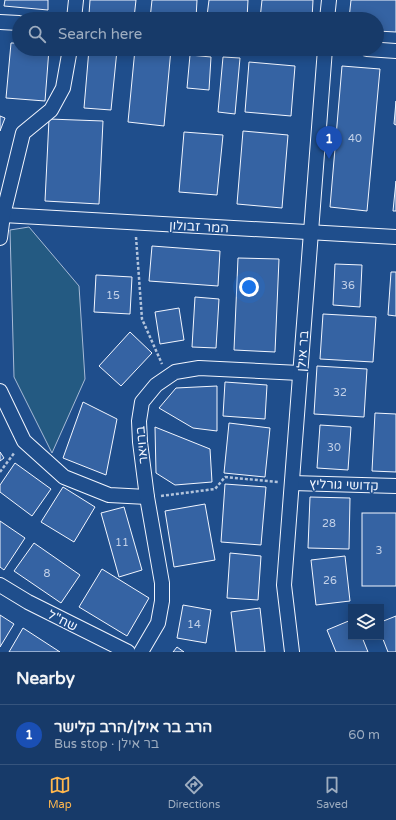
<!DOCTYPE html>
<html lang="en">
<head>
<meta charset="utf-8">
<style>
	body { margin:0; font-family:"Varela Round",Heebo,sans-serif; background:#20416f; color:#f1f3f6 }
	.controls { position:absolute; right:12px; bottom:12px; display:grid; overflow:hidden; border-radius:0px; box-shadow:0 2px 10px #0003 }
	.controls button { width:36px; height:36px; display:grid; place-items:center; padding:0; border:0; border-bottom:1px solid #36547d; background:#173a69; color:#f1f3f6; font:20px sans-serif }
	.you { position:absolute; left:249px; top:287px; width:14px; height:14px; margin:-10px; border:3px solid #fff; border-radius:50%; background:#1a73e8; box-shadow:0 0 0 6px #1a73e833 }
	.badge { display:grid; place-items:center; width:26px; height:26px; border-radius:50%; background:#ffb74d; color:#fff; font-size:13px; font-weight:700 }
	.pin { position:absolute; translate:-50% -33px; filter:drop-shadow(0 1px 2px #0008) }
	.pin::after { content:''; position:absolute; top:21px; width:14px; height:12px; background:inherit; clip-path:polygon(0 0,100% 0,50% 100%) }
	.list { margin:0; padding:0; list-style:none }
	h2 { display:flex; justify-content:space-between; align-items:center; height:52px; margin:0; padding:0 16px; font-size:17px }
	h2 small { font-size:13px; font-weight:400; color:#9eadc0 }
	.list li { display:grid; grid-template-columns:26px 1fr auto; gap:12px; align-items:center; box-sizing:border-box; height:60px; padding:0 16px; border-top:1px solid #36547d }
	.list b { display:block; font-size:15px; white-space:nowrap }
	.list p { margin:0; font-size:13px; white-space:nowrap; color:#9eadc0 }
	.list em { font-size:13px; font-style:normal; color:#9eadc0 }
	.icon { flex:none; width:22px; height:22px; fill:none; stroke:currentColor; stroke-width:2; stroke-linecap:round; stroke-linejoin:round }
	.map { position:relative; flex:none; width:396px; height:652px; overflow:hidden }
	.search { position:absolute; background:#173a69; box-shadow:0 2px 10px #0003; left:12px; right:12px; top:12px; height:44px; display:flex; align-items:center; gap:10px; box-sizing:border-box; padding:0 14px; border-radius:22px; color:#9eadc0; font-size:15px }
	.sheet { height:112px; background:#173a69 }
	nav { display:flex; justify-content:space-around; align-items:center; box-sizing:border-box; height:56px; border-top:1px solid #36547d; background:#173a69; font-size:11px; color:#9eadc0 }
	nav a { display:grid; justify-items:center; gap:2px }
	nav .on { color:#ffb74d }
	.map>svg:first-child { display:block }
</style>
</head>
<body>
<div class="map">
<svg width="396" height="652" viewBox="0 0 396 652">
	<rect width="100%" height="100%" fill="#1f4e8c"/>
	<polygon fill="#245a82" stroke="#a8bbd7" points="29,227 79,286 85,379 52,453 14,377 10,230"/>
	<g fill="#3563a3" stroke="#f2f6ff">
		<polygon points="5,0 48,0 48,10 4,6"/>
		<polygon points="90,0 136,0 134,18 89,14"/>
		<polygon points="152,0 197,0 196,19 150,19"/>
		<polygon points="209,0 248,0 247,19 207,16"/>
		<polygon points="262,0 313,0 312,19 260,19"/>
		<polygon points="351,0 396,0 396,32 377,31 377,19 349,19"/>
		<polygon points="11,43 19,43 19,49 49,49 45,101 6,98"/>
		<polygon points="89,49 117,50 111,110 84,108"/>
		<polygon points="135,49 171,49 164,126 128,122"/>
		<polygon points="190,55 211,57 209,90 187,88"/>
		<polygon points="223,57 240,58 235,114 218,112"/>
		<polygon points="249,62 295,66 291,116 245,112"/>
		<polygon points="342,66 380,69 367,211 330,207"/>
		<polygon points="396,101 396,125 394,124"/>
		<polygon points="0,116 5,118 0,131"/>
		<polygon points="49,119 103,121 99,204 45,201"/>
		<polygon points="243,131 288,135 282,208 237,204"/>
		<polygon points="184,132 223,135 217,195 179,192"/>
		<polygon points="396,181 396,211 393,211"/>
		<polygon points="152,246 220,251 218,286 149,281"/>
		<polygon points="238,258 279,259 275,352 234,350"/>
		<polygon points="335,264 362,265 360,307 333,305"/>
		<polygon points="391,272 396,272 396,316 388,315"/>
		<polygon points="96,275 132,277 130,314 94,312"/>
		<polygon points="195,297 219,299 216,348 192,347"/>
		<polygon points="179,308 184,340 160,344 155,312"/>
		<polygon points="323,314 376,317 373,362 320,359"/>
		<polygon points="130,332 152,353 121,386 99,366"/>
		<polygon points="317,366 367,369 364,417 314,414"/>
		<polygon points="225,382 267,385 265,419 223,416"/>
		<polygon points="217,386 217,431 193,428 159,408 176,388"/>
		<polygon points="83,402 117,419 106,475 63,458"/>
		<polygon points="375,413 396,414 396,472 372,471"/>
		<polygon points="229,423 270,428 265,477 224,473"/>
		<polygon points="320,425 351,427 348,470 317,468"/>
		<polygon points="155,427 210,449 212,482 175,485 156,473"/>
		<polygon points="0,452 4,458 0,461"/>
		<polygon points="15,463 51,489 32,516 0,492 0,485"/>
		<polygon points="225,484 266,487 261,545 221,542"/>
		<polygon points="63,487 95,507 74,542 41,522"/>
		<polygon points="310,497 350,498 349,549 308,548"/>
		<polygon points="205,504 215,560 174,567 165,511"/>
		<polygon points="124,507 142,570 119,577 101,513"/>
		<rect x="362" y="513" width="34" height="73"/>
		<polygon points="0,521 25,538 4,570 0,567"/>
		<polygon points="34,543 80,575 61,603 14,571"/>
		<polygon points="230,553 261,556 258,600 227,598"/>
		<polygon points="345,556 350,601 316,605 311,560"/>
		<polygon points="102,569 149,598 127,636 79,607"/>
		<polygon points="183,605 211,610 206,643 177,638"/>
		<polygon points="260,608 265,652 236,652 231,612"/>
		<polygon points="0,615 14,624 0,647"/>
		<polygon points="396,616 396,652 388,652 381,634 381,622"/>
		<polygon points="351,620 351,637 362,637 368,652 336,652 327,630"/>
		<polygon points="23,628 60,652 9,652"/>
		<polygon points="177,647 184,652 173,652"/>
	</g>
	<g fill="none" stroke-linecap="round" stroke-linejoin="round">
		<g stroke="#f2f6ff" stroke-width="16">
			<g id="minor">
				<polyline points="74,19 76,0"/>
				<polyline points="327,19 329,0"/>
				<polyline points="0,22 19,23"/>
				<polyline points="367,49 396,51"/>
				<polyline points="3,215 396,237"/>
				<polyline points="0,238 3,215 23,133 51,110 63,88 70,49"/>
				<polyline points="0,391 24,441 64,477 109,495 147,497"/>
				<polyline points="292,483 396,486"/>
				<polyline points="0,585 28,602 128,652"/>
				<polyline points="141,652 158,623 162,601 162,583 147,497 140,442 139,421 142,402 156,385 175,372 199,368 300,373"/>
				<polyline points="292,652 284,585 325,49"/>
			</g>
		</g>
		<g stroke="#b3c4dc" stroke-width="2.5" stroke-dasharray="3 2" stroke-linecap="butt">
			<polyline points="136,237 142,319 162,364"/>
			<polyline points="0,472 15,452"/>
			<polyline points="161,496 215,489 225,477 278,482"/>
		</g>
		<use href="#minor" stroke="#1f4e8c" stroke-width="14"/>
	</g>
	<g text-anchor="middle" stroke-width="3" stroke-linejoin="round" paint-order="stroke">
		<g font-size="11" fill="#c3d1e8">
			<text x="355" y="142">40</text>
			<text x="348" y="289">36</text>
			<text x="113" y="299">15</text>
			<text x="340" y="396">32</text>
			<text x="334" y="451">30</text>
			<text x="329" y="527">28</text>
			<text x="122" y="546">11</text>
			<text x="379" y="554">3</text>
			<text x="47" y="577">8</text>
			<text x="330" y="584">26</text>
			<text x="194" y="628">14</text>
		</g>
		<g font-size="13" fill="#f2f6ff" stroke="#1f4e8c">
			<text transform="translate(199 226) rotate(3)" y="5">המר זבולון</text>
			<text transform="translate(302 351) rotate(-86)" y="5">בר אילן</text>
			<text transform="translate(141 445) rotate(-95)" y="5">ברויאר</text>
			<text transform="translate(344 484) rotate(2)" y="5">קדושי גורליץ</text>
			<text transform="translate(63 620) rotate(26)" y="5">שח"ל</text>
		</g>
	</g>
</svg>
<div class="controls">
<button><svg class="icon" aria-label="layers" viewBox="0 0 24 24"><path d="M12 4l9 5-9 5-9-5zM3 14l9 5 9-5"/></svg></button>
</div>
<div class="you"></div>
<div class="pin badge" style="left:329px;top:159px;background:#1a4fb4">1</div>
<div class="search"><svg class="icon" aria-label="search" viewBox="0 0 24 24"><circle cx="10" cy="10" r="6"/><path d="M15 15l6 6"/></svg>Search here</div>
</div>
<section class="sheet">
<h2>Nearby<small></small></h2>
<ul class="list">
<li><span class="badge" style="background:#1a4fb4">1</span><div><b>הרב בר אילן/הרב קלישר</b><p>Bus stop · בר אילן</p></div><em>60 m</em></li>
</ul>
</section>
<nav>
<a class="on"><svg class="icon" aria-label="map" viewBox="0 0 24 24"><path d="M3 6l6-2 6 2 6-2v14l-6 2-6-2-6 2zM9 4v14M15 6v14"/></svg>Map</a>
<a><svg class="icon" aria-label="directions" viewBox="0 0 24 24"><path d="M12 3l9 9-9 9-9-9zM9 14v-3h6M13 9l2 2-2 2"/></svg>Directions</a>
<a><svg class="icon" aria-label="saved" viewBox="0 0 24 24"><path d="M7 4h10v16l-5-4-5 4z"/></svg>Saved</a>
</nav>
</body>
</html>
